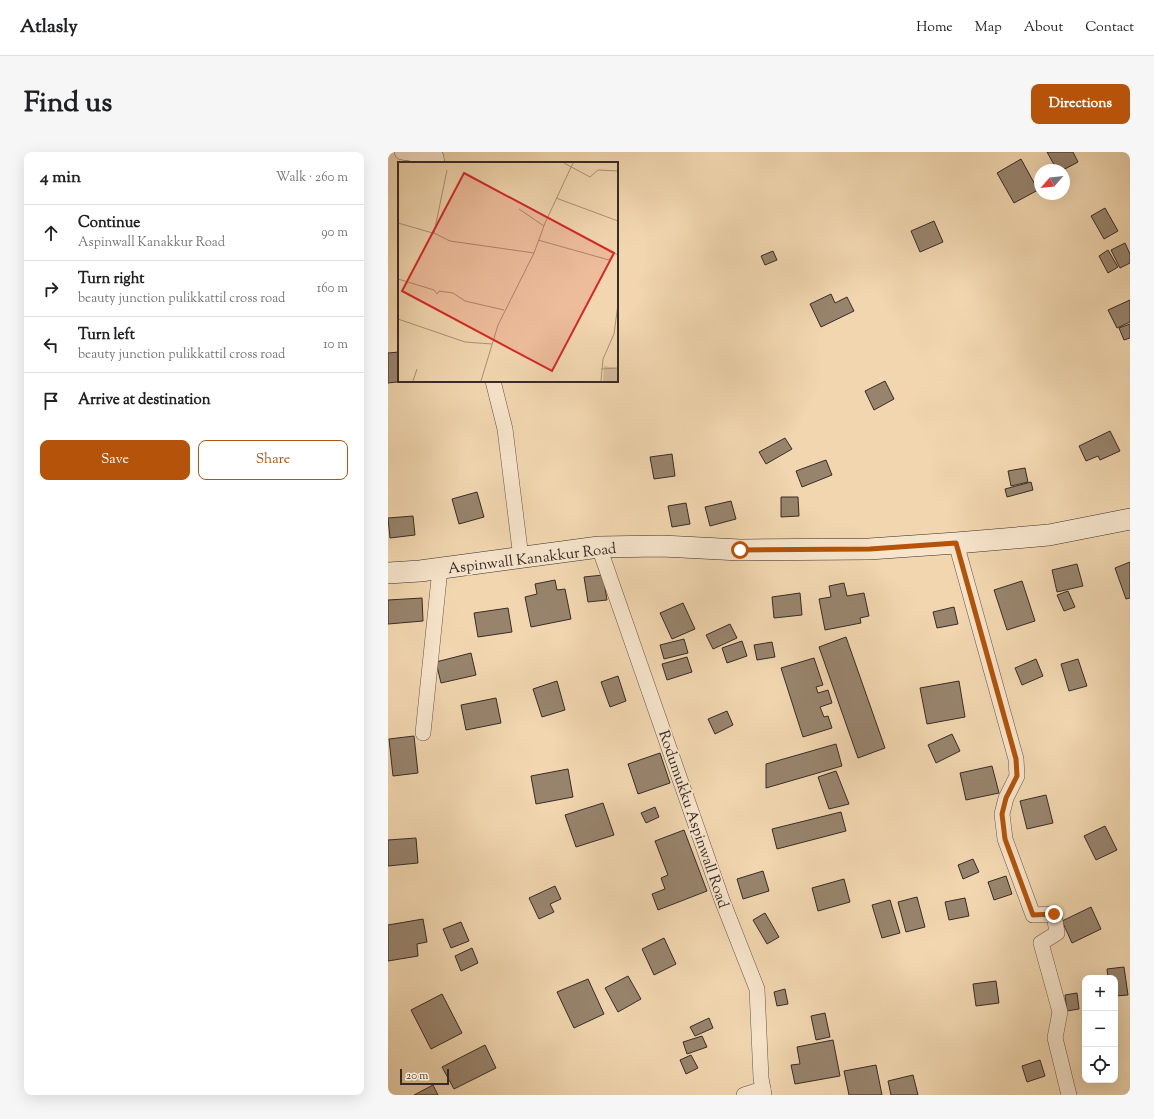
<!DOCTYPE html>
<html lang="en">
<head>
<meta charset="utf-8">
<style>
	body { margin:0; font-family:"Sorts Mill Goudy",serif; background:#f6f6f6; color:#202124 }
	.controls { position:absolute; right:12px; bottom:12px; display:grid; overflow:hidden; border-radius:8px; box-shadow:0 4px 16px #0002 }
	.controls button { width:36px; height:36px; display:grid; place-items:center; padding:0; border:0; border-bottom:1px solid #e0e0e0; background:#fff; color:#202124; font:20px sans-serif }
	.compass { position:absolute; left:646px; top:12px; width:36px; height:36px; border-radius:50%; background:#fff; box-shadow:0 4px 16px #0002; rotate:242deg }
	.scale { position:absolute; left:12px; bottom:10px; width:49px; box-sizing:border-box; padding-left:4px; border:2px solid #382c26; border-top:0; font-size:11px; line-height:14px; white-space:nowrap; color:#382c26; -webkit-text-stroke:3px #f6e4cb; paint-order:stroke }
	.stop { position:absolute; width:12px; height:12px; margin:-9px; border:3px solid #b45309; border-radius:50%; background:#fff }
	.stop.end { background:#b45309; border-color:#fff; box-shadow:0 1px 4px #0008 }
	.list { margin:0; padding:0; list-style:none }
	h2 { display:flex; justify-content:space-between; align-items:center; height:52px; margin:0; padding:0 16px; font-size:17px }
	h2 small { font-size:13px; font-weight:400; color:#757577 }
	.list li { display:grid; grid-template-columns:26px 1fr auto; gap:12px; align-items:center; box-sizing:border-box; height:56px; padding:0 16px; border-top:1px solid #e0e0e0 }
	.list b { display:block; font-size:15px; white-space:nowrap }
	.list p { margin:0; font-size:13px; white-space:nowrap; color:#757577 }
	.list em { font-size:13px; font-style:normal; color:#757577 }
	.actions { display:flex; gap:8px; padding:12px 16px }
	.actions a { flex:1; padding:9px 0; border:1px solid #b45309; border-radius:8px; text-align:center; font-size:14px; color:#b45309 }
	.actions .main { background:#b45309; color:#fff }
	.icon { flex:none; width:22px; height:22px; fill:none; stroke:currentColor; stroke-width:2; stroke-linecap:round; stroke-linejoin:round }
	.map { position:relative; flex:none; width:742px; height:943px; overflow:hidden; border-radius:8px }
	header { display:flex; align-items:center; gap:24px; box-sizing:border-box; height:56px; padding:0 20px; background:#fff; border-bottom:1px solid #e0e0e0 }
	header strong { font-size:19px }
	nav { display:flex; gap:22px; margin-inline-start:auto; font-size:14px }
	.intro { display:flex; align-items:center; justify-content:space-between; box-sizing:border-box; height:96px; padding:0 24px }
	h1 { margin:0; font-size:28px }
	.button { padding:10px 18px; border-radius:8px; background:#b45309; color:#fff; font-size:14px; font-weight:700 }
	main { display:flex; gap:24px; padding:0 24px }
	aside { flex:1; background:#fff; border-radius:8px; box-shadow:0 4px 16px #0002 }
	.map>svg:first-child { display:block }
</style>
</head>
<body>
<header>
<strong>Atlasly</strong>
<nav><a>Home</a><a>Map</a><a>About</a><a>Contact</a></nav>
</header>
<div class="intro"><h1>Find us</h1><a class="button">Directions</a></div>
<main>
<aside>
<h2>4 min<small>Walk · 260 m</small></h2>
<ul class="list">
<li><svg class="icon" aria-label="ahead" viewBox="0 0 24 24"><path d="M12 20V5M6 11l6-6 6 6"/></svg><div><b>Continue</b><p>Aspinwall Kanakkur Road</p></div><em>90 m</em></li>
<li><svg class="icon" aria-label="right" viewBox="0 0 24 24"><path d="M7 20v-9h11M14 6l5 5-5 5"/></svg><div><b>Turn right</b><p>beauty junction pulikkattil cross road</p></div><em>160 m</em></li>
<li><svg class="icon" aria-label="left" viewBox="0 0 24 24"><path d="M17 20v-9H6M10 6l-5 5 5 5"/></svg><div><b>Turn left</b><p>beauty junction pulikkattil cross road</p></div><em>10 m</em></li>
<li><svg class="icon" aria-label="arrive" viewBox="0 0 24 24"><path d="M6 21V4h12l-3 4 3 4H6"/></svg><div><b>Arrive at destination</b></div></li>
</ul>
<div class="actions"><a class="main">Save</a><a>Share</a></div>
</aside>
<div class="map">
<svg width="742" height="943" viewBox="0 0 742 943">
	<rect width="100%" height="100%" fill="#f1d6af"/>
	<filter id="stains"><feTurbulence type="fractalNoise" baseFrequency=".005" numOctaves="4"/><feColorMatrix values="0 0 0 0 .2 0 0 0 0 .09 0 0 0 0 .02 0 0 0 .5 -.17"/></filter>
	<radialGradient id="worn" r=".72"><stop offset=".6" stop-color="#630" stop-opacity="0"/><stop offset="1" stop-color="#630" stop-opacity=".3"/></radialGradient>
	<g fill="#98846d" stroke="#382c26">
		<polygon points="659,0 685,0 690,10 675,18 669,18"/>
		<polygon points="633,7 650,38 626,51 609,21"/>
		<polygon points="717,56 730,79 716,87 703,64"/>
		<polygon points="546,69 555,90 532,100 523,79"/>
		<polygon points="737,91 742,102 742,111 732,116 723,98"/>
		<polygon points="720,98 730,115 720,121 711,104"/>
		<polygon points="385,99 389,108 377,113 373,104"/>
		<polygon points="443,142 447,151 459,145 466,159 433,175 422,152"/>
		<polygon points="742,148 742,170 729,176 720,158"/>
		<polygon points="742,172 742,186 736,188 731,176"/>
		<polygon points="11,200 11,229 17,229 0,231 0,201"/>
		<polygon points="497,229 506,247 486,258 477,239"/>
		<polygon points="722,279 732,299 712,308 710,304 698,309 691,294"/>
		<polygon points="397,286 404,297 378,312 371,300"/>
		<polygon points="284,302 287,324 266,327 262,305"/>
		<polygon points="438,308 444,323 414,335 408,319"/>
		<polygon points="637,316 640,330 623,334 620,319"/>
		<polygon points="643,330 645,338 619,345 617,337"/>
		<polygon points="89,340 96,365 71,372 64,347"/>
		<polygon points="393,345 410,345 411,364 393,365"/>
		<polygon points="343,349 348,367 322,374 317,355"/>
		<polygon points="298,351 302,372 284,375 280,354"/>
		<polygon points="25,364 27,383 2,386 0,366"/>
		<polygon points="742,410 742,446 738,447 727,416"/>
		<polygon points="689,412 695,434 669,440 664,418"/>
		<polygon points="215,423 219,448 200,450 196,425"/>
		<polygon points="167,428 169,438 177,437 183,467 143,475 137,445 149,442 147,432"/>
		<polygon points="634,429 647,469 619,478 606,438"/>
		<polygon points="456,431 459,444 476,441 481,464 472,466 473,471 437,478 431,447 443,445 441,434"/>
		<polygon points="680,439 687,455 676,459 669,443"/>
		<polygon points="412,441 414,463 386,466 384,445"/>
		<polygon points="34,446 35,469 0,472 0,448"/>
		<polygon points="295,451 307,477 284,487 272,461"/>
		<polygon points="566,455 570,472 549,476 545,460"/>
		<polygon points="120,456 124,480 90,485 86,461"/>
		<polygon points="342,472 349,486 325,497 318,483"/>
		<polygon points="458,485 497,596 470,606 431,495"/>
		<polygon points="296,487 300,501 276,507 272,493"/>
		<polygon points="354,489 359,504 339,511 334,496"/>
		<polygon points="384,490 387,505 369,508 366,493"/>
		<polygon points="83,501 88,523 53,531 48,510"/>
		<polygon points="299,505 304,520 279,528 274,512"/>
		<polygon points="426,506 435,533 428,535 430,541 440,538 444,551 432,555 436,565 440,564 444,576 415,585 393,516"/>
		<polygon points="648,507 655,524 634,533 627,516"/>
		<polygon points="690,507 699,534 681,539 673,512"/>
		<polygon points="230,524 238,549 222,555 213,530"/>
		<polygon points="169,529 177,558 154,565 145,537"/>
		<polygon points="571,529 577,565 539,572 532,536"/>
		<polygon points="108,546 113,571 78,578 73,553"/>
		<polygon points="339,559 345,573 327,582 320,567"/>
		<polygon points="564,582 572,599 548,611 540,593"/>
		<polygon points="26,584 30,621 5,624 1,587"/>
		<polygon points="448,592 454,614 378,636 378,612"/>
		<polygon points="272,601 282,631 250,642 240,612"/>
		<polygon points="604,614 611,641 578,648 572,621"/>
		<polygon points="180,617 185,645 148,652 143,624"/>
		<polygon points="448,619 461,652 441,657 430,625"/>
		<polygon points="658,643 665,671 639,677 632,649"/>
		<polygon points="215,651 226,683 188,695 177,663"/>
		<polygon points="267,655 271,665 258,671 253,661"/>
		<polygon points="453,660 458,679 389,697 384,677"/>
		<polygon points="717,674 729,698 708,708 696,684"/>
		<polygon points="296,678 319,739 270,758 264,742 277,737 273,726 280,723 267,689"/>
		<polygon points="28,686 30,711 0,714 0,688"/>
		<polygon points="585,707 591,720 575,727 570,713"/>
		<polygon points="375,719 381,739 355,747 349,727"/>
		<polygon points="618,724 624,742 606,748 600,730"/>
		<polygon points="456,727 462,750 430,759 424,736"/>
		<polygon points="167,734 173,747 162,752 166,760 151,767 141,746"/>
		<polygon points="529,745 537,775 518,780 510,750"/>
		<polygon points="577,746 581,764 561,768 557,750"/>
		<polygon points="502,748 512,781 494,786 484,753"/>
		<polygon points="703,755 713,777 684,791 674,769"/>
		<polygon points="377,761 391,785 379,792 365,768"/>
		<polygon points="35,767 39,790 29,792 30,804 0,809 0,773"/>
		<polygon points="73,770 81,789 63,796 55,777"/>
		<polygon points="276,786 288,812 266,823 254,797"/>
		<polygon points="84,796 90,811 73,819 67,804"/>
		<polygon points="736,815 740,843 727,844 727,826 720,826 719,817"/>
		<polygon points="240,824 253,847 230,860 217,836"/>
		<polygon points="200,827 216,862 186,876 169,840"/>
		<polygon points="608,829 611,851 588,854 585,832"/>
		<polygon points="397,837 400,852 389,854 386,840"/>
		<polygon points="689,841 691,857 679,859 677,843"/>
		<polygon points="54,842 74,881 43,897 23,858"/>
		<polygon points="437,861 442,885 428,888 423,864"/>
		<polygon points="321,866 325,876 307,884 302,875"/>
		<polygon points="314,884 319,895 299,902 295,890"/>
		<polygon points="445,888 452,924 407,932 403,913 412,912 409,895"/>
		<polygon points="97,893 108,916 66,937 54,915"/>
		<polygon points="303,903 310,916 298,922 292,908"/>
		<polygon points="652,908 657,924 639,930 634,914"/>
		<polygon points="488,913 494,943 461,943 456,919"/>
		<polygon points="525,923 530,943 503,943 500,929"/>
		<polygon points="45,933 50,943 26,943"/>
	</g>
	<g fill="none" stroke-linecap="round" stroke-linejoin="round">
		<g stroke="#665648" stroke-width="16">
			<g id="street">
				<polyline points="14,0 48,5 49,11"/>
				<polyline points="105,229 117,277 133,406"/>
				<polyline points="568,391 628,607 629,624 618,646 614,662 617,687 645,763 666,762 669,781 653,791 672,860 667,886 681,943"/>
				<polyline points="211,395 334,748 369,837 373,926 376,943"/>
				<polyline points="35,581 52,417"/>
				<polyline points="356,943 375,937"/>
			</g>
		</g>
		<g stroke="#382c26" stroke-width="22">
			<polyline id="secondary" points="0,421 32,419 211,395 274,394 352,398 481,397 568,391 661,383 742,367"/>
		</g>
		<use href="#street" stroke="#f6e4cb" stroke-width="15"/>
		<use href="#secondary" stroke="#f6e4cb" stroke-width="21"/>
	</g>
	<g fill="none" stroke-linecap="round" stroke-linejoin="round">
		<polyline stroke="#b45309" stroke-width="5" points="352,398 482,397 568,391 628,607 629,624 618,646 614,662 617,687 645,763 666,762"/>
	</g>
	<g text-anchor="middle" stroke-width="3.5" stroke-linejoin="round" paint-order="stroke">
		<g font-size="15" fill="#382c26" stroke="#f6e4cb">
			<text transform="translate(144 406) rotate(-7)" y="5">Aspinwall Kanakkur Road</text>
			<text transform="translate(306 667) rotate(71)" y="5">Rodumukku Aspinwall Road</text>
		</g>
	</g>
	<g transform="translate(10 10)">
		<rect width="220" height="220" fill="#f1d6af"/>
		<path d="M206,204L220,206V219H205Z" fill="#d2b998"/>
		<path fill="none" stroke="#a79278" stroke-width="1" d="M166,1L192,15L200,8L220,9M158,36L220,59M121,47L146,64M0,61L38,72L52,79L136,91M36,71L49,8M140,78L211,98L216,91L220,93M0,117L36,128L39,132L41,129L55,131L67,139L106,148M0,157L67,180L94,182M203,207L220,206M15,219L19,207M83,219L100,163L136,91L147,61L175,1M203,219L205,197L216,172L220,142"/>
		<path fill="#d62828" fill-opacity="0.15" stroke="#d62828" stroke-width="2" d="M66,11L216,91L154,209L4,129Z"/>
		<rect width="220" height="220" fill="none" stroke="#382c26" stroke-width="2"/>
	</g>
	<rect width="100%" height="100%" filter="url(#stains)"/>
	<rect width="100%" height="100%" fill="url(#worn)"/>
</svg>
<div class="controls">
<button>+</button>
<button>−</button>
<button><svg class="icon" aria-label="locate" viewBox="0 0 24 24"><circle cx="12" cy="12" r="6"/><path d="M12 2v4M12 18v4M2 12h4M18 12h4"/></svg></button>
</div>
<svg class="compass" viewBox="-18 -18 36 36"><path d="M0-13l5 13h-10z" fill="#e53935"/><path d="M0 13l5-13h-10z" fill="#757577"/></svg>
<div class="scale">20 m</div>
<div class="stop" style="left:352px;top:398px"></div>
<div class="stop end" style="left:666px;top:762px"></div>
</div>
</main>
</body>
</html>
